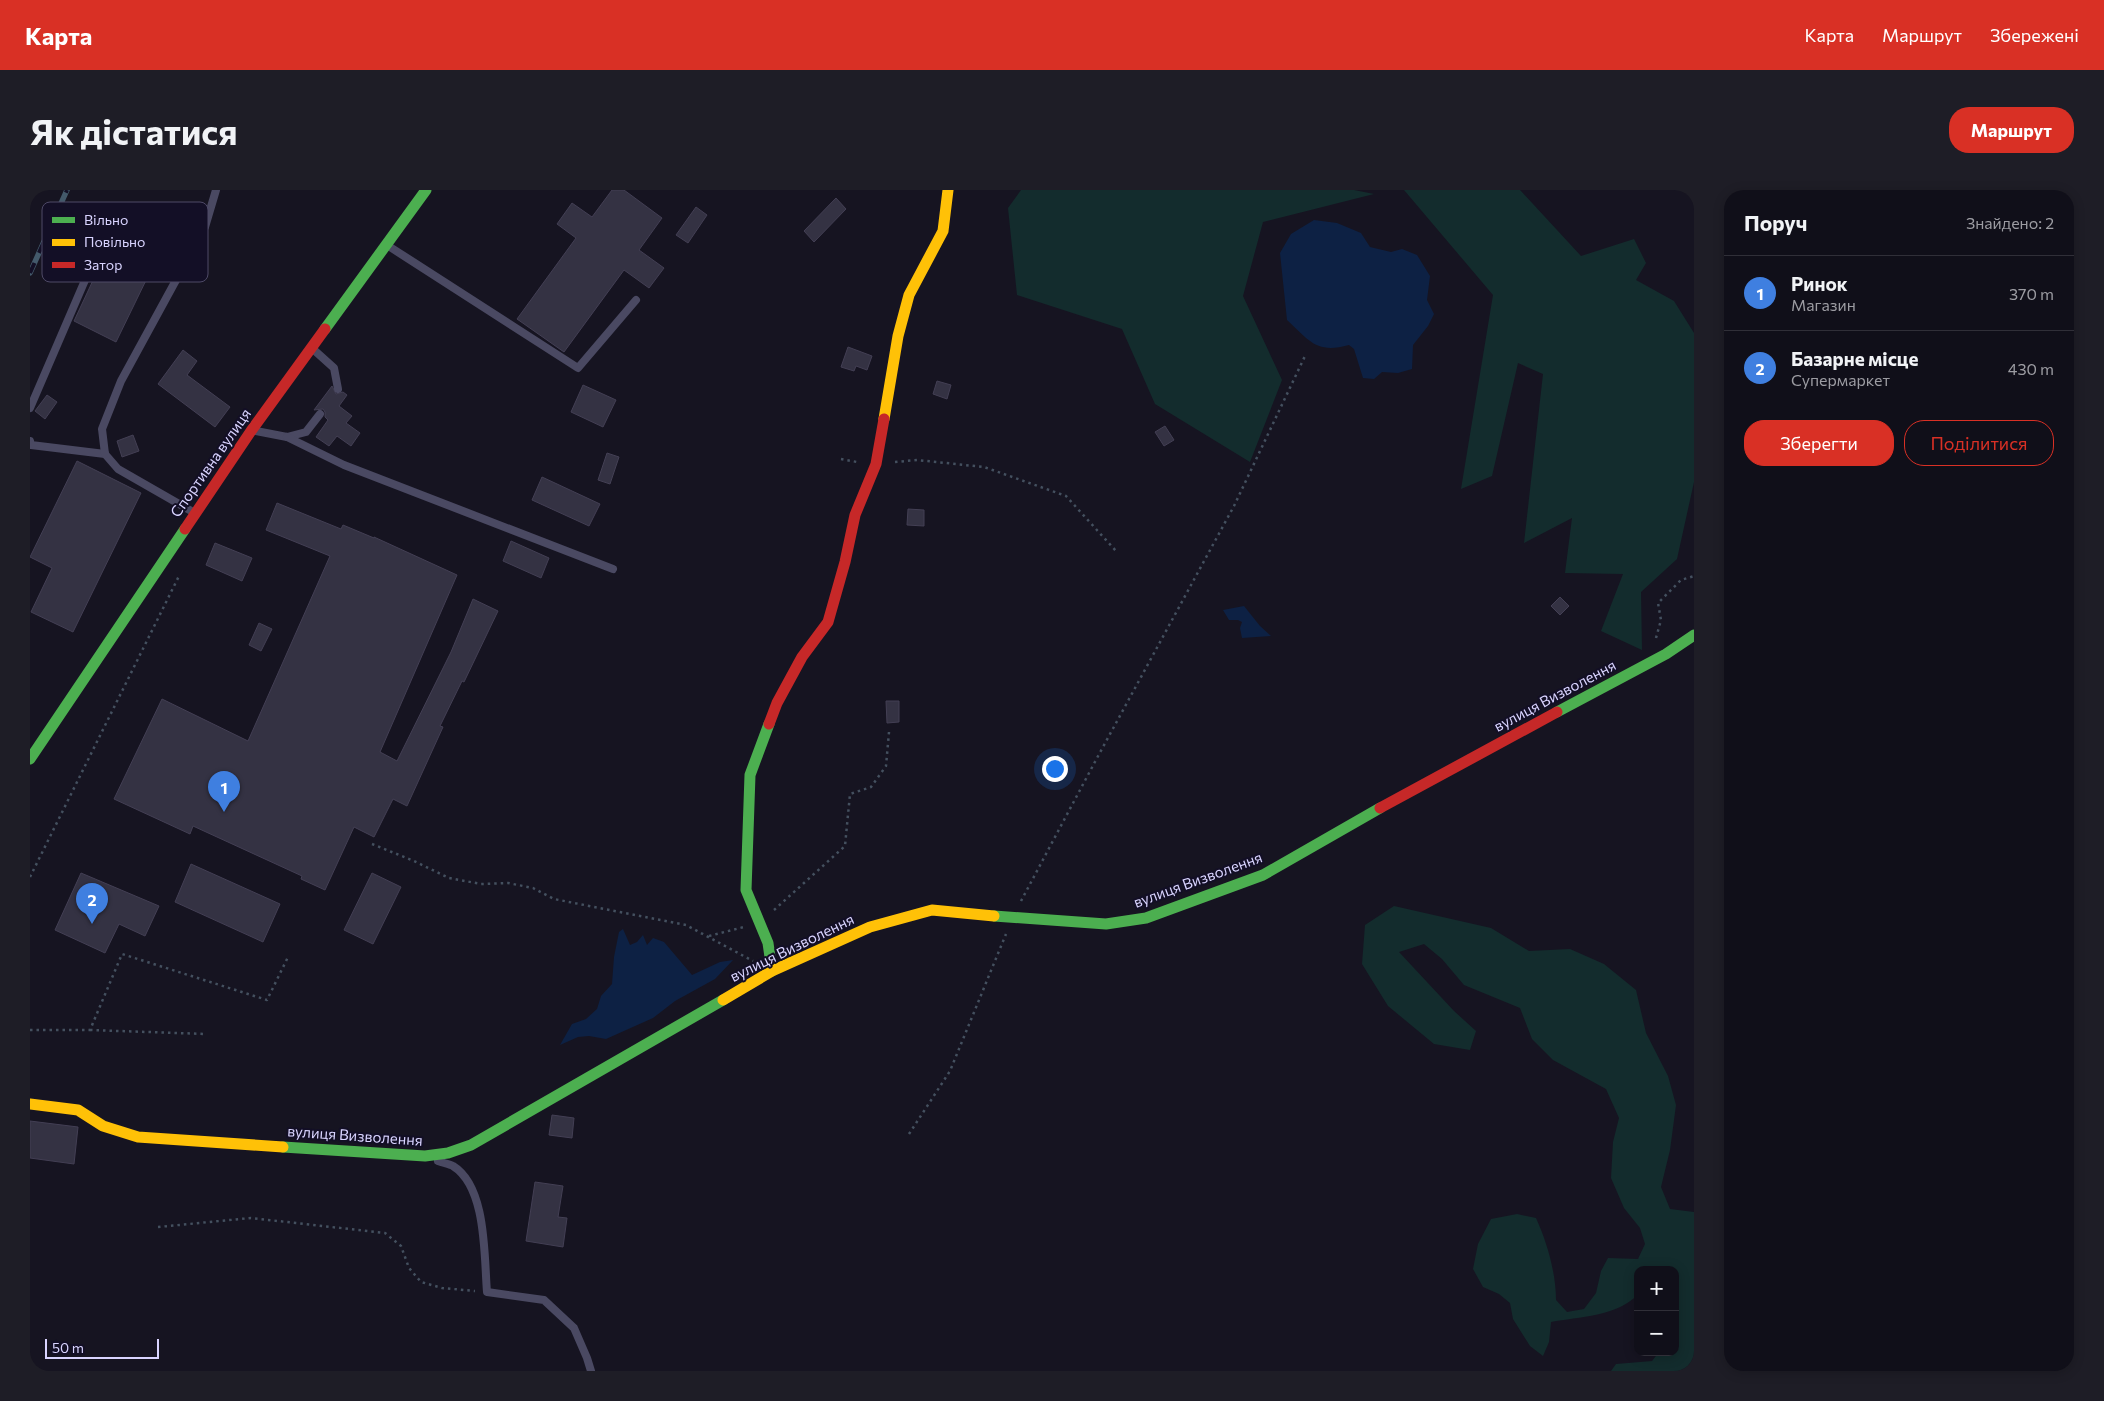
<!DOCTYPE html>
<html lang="uk">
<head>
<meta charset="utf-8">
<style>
	body { margin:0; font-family:Commissioner,sans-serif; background:#1e1d26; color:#f1f3f6 }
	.controls { position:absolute; right:15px; bottom:15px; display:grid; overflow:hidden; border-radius:10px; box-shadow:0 2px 12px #0003 }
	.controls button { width:45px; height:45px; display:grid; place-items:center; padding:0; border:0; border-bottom:1px solid #302f38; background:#100f19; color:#f1f3f6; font:25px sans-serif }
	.scale { position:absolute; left:15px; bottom:12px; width:114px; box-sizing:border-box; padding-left:5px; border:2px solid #d9d4ff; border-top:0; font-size:14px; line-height:18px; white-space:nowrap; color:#d9d4ff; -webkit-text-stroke:4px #130f26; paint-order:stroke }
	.you { position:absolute; left:1024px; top:578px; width:18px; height:18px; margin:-12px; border:4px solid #fff; border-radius:50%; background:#1a73e8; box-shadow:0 0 0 8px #1a73e833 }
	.badge { display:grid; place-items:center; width:32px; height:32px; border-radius:50%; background:#d93025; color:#fff; font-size:16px; font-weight:700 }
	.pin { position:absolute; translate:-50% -41px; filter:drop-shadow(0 1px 2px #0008) }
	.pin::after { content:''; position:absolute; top:26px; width:18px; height:15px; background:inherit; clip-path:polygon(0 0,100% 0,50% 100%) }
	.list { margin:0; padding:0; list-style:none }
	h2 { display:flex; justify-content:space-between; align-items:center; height:65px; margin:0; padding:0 20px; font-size:21px }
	h2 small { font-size:16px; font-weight:400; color:#9c9ca2 }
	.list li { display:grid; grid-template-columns:32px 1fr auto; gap:15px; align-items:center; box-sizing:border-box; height:75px; padding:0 20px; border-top:1px solid #302f38 }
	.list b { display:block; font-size:19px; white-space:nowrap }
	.list p { margin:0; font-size:16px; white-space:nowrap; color:#9c9ca2 }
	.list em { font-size:16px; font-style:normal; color:#9c9ca2 }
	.actions { display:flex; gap:10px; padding:15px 20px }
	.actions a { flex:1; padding:11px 0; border:1px solid #d93025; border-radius:20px; text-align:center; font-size:18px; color:#d93025 }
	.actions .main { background:#d93025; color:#fff }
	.map { position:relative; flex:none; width:1664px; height:1181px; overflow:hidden; border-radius:20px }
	header { display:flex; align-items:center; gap:30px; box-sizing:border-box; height:70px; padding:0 25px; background:#d93025; color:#fff }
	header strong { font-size:24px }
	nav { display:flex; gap:28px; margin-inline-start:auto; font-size:18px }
	.intro { display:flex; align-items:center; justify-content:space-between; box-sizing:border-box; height:120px; padding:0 30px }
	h1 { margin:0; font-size:35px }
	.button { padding:12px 22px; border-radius:20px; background:#d93025; color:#fff; font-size:18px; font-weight:700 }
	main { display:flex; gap:30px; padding:0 30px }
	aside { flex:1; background:#100f19; border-radius:20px; box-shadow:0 2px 12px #0003 }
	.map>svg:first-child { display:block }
</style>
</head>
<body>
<header>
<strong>Карта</strong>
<nav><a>Карта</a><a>Маршрут</a><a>Збережені</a></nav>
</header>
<div class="intro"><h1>Як дістатися</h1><a class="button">Маршрут</a></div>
<main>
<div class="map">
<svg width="1664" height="1181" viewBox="0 0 1664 1181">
	<rect width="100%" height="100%" fill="#161421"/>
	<g fill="#132c2d">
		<polygon points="991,0 1324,0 1344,4 1233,32 1213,106 1252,190 1220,272 1125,214 1092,139 987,105 978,18"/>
		<polygon points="1374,0 1490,0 1551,66 1604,49 1616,73 1606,90 1644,111 1664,143 1664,292 1647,369 1611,402 1612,460 1571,441 1593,384 1535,383 1542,328 1494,353 1513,184 1488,173 1462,286 1431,299 1463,105"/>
		<path d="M1364,716L1461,738L1499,761L1540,759L1574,774L1606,800L1616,843L1638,886L1646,915L1640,960L1631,997L1640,1019L1664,1022V1169L1658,1181H1581L1586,1174L1622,1171L1629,1162H1645V1080H1608V1104C1589,1126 1548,1127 1521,1132L1519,1152L1513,1166L1500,1156L1483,1129L1480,1113L1469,1104L1453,1097L1443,1079L1448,1054L1461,1029L1487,1024L1506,1028C1517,1052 1526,1083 1526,1110L1537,1122L1554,1119L1566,1103L1571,1081L1578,1068L1608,1069L1615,1054L1610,1038L1594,1018L1581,988L1583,952L1589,928L1576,899L1523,870L1502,849L1490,818L1434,795L1412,769L1394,754L1369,762L1424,821L1446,841L1440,860L1404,854L1358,816L1332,774L1335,735Z"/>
	</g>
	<g fill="#0d2144">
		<path d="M1284,30L1307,33L1331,43L1340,57L1361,62L1372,59L1387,65L1400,86L1397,110L1404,124L1398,136L1383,155L1382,179L1368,183L1352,182L1344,189L1333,188L1324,159L1319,155C1286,164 1280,151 1257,130L1250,63L1261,44Z"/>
		<polygon points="1214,416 1230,436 1241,446 1212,448 1210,438 1212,432 1208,430 1199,430 1193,420"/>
		<polygon points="593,739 600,755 607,752 613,745 617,755 623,748 634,752 662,785 690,772 703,770 685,789 645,811 623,828 576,849 559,846 548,847 530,855 542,834 556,829 567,819 571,806 582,794 584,767 589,742"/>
	</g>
	<g fill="#343243" stroke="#433f54">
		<polygon points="582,0 594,0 632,28 609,60 634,78 619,98 594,80 534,162 487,129 546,48 527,34 542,13 562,27"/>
		<polygon points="806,8 816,19 784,52 774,41"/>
		<polygon points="666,17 677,25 658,53 646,45"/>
		<polygon points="94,24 138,45 86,152 44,131"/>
		<polygon points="818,157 842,166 837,180 826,176 824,181 811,177"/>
		<polygon points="153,160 167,171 157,185 200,217 185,237 128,194"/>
		<polygon points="907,191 921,195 917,209 903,204"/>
		<polygon points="553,195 586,210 573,237 541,222"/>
		<polygon points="302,196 306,204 313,202 317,205 309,216 322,226 316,233 330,243 321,256 307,246 299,256 286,247 298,230 295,227 295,222 293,219 284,220"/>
		<polygon points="17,205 27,212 15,229 5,221"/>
		<polygon points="1135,236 1144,250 1134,256 1125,242"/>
		<polygon points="103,245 109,261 92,267 87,251"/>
		<polygon points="577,263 589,267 580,294 568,290"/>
		<polygon points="47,271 111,303 43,442 1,422 22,378 0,367"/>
		<polygon points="512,287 570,314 559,336 502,310"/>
		<polygon points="247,313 311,339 313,335 344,348 344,347 427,385 350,562 367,571 421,462 443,409 468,421 434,492 432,491 410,536 413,537 377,616 363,609 344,647 324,637 295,700 271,689 272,686 163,636 160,644 84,609 132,509 218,551 300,366 236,340"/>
		<polygon points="878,319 894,320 894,336 877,335"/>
		<polygon points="481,351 519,368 511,388 473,371"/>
		<polygon points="185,353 222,368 212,391 176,375"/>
		<polygon points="1530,407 1539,416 1530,425 1521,416"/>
		<polygon points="229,433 242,439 231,461 219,455"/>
		<polygon points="856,511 869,511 869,532 857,533"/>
		<polygon points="161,674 250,714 233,752 145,712"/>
		<polygon points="51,683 129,716 115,746 89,734 75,763 25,740"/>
		<polygon points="342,683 371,697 343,754 314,740"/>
		<polygon points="522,925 544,928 542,948 519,945"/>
		<polygon points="0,931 48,937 44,974 0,968"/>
		<polygon points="505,992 533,996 528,1027 537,1028 533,1057 496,1051"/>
	</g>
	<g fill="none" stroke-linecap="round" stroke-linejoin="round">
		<g stroke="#44505f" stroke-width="2.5" stroke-dasharray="2.5 4" stroke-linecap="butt">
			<polyline points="811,269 827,272"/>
			<polyline points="865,272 887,270 954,277 1036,306 1086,361"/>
			<polyline points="1626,448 1631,430 1628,413 1651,390 1664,386"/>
			<polyline points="342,654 384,671 419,688 451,694 478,693 503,698 524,709 656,735 723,771"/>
			<polyline points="0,687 149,386"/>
			<polyline points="991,711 1067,568 1204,316 1275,166"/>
			<polyline points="744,720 815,656 820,604 841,597 856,576 859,542"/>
			<polyline points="679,746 714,737"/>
			<polyline points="0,840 60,840 92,764 237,810 258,767"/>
			<polyline points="60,840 176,844"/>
			<polyline points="879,944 920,881 976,744"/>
			<polyline points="128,1037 221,1028 355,1043 371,1056 379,1078 391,1092 412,1098 445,1101"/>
		</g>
		<g stroke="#4a4962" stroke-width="8">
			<polyline points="360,57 548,178 606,110"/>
			<polyline points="284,160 304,178 308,199"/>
			<polyline points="0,218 65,67"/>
			<polyline points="226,241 257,247 276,242 290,224"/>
			<polyline points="257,247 314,275 583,379"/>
			<polyline points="0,251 1,255 75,264"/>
			<polyline points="163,322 88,279 75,264 72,239 91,191 175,37 186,0"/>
			<path d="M408,971C413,973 419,974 423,976C457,997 454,1067 457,1102L514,1110L544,1138L557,1168L561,1181"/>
		</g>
		<g stroke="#4caf50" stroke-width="11">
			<polyline points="295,139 396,0"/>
			<polyline points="1527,522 1636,464 1664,445"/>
			<polyline points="739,534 720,585 716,700 738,753 742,781"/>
			<polyline points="0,569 155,339"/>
			<polyline points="964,726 1076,734 1116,728 1233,685 1350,618"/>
			<polyline points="253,957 395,966 418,963 441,955 693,810"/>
		</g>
		<g stroke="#ffc107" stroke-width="11">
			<polyline points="854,229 868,146 879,105 913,41 918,0"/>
			<polyline points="693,810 742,781 840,737 902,720 964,726"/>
			<polyline points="0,914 48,920 73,936 108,947 253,957"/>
		</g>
		<g stroke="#c62828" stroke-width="11">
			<polyline points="155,339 221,241 295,139"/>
			<polyline points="739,534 747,513 772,467 798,432 815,372 825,325 846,274 854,229"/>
			<polyline points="1350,618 1527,522"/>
		</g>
		<g stroke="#43596b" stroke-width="5.5">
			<polyline id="rail" points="0,83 37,0"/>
		</g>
		<use href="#rail" stroke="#130f26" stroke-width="4" stroke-dasharray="11" stroke-linecap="butt"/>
	</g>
	<g text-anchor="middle" stroke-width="4" stroke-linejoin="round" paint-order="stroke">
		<g font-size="15" fill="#d9d4ff" stroke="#130f26">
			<text transform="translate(181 273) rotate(-55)" y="5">Спортивна вулиця</text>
			<text transform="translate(1525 506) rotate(-28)" y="5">вулиця Визволення</text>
			<text transform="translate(1168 690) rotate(-20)" y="5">вулиця Визволення</text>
			<text transform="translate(762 758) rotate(-26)" y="5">вулиця Визволення</text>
			<text transform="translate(325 946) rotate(4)" y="5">вулиця Визволення</text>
		</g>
	</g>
	<rect x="12" y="12" width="166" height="80" rx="8" fill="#130f26" stroke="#4e4a67" stroke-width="1"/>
	<rect x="22" y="27" width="23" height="6" fill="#4caf50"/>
	<rect x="22" y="49" width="23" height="7" fill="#ffc107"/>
	<rect x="22" y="72" width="23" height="6" fill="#c62828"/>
	<g font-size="14" fill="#d9d4ff">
		<text x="54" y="35">Вільно</text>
		<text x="54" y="57">Повільно</text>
		<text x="54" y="80">Затор</text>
	</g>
</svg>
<div class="controls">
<button>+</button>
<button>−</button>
</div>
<div class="scale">50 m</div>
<div class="you"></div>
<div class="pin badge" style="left:194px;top:622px;background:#3f7fe0">1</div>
<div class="pin badge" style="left:62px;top:734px;background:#3f7fe0">2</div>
</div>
<aside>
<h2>Поруч<small>Знайдено: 2</small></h2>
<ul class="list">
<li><span class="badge" style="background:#3f7fe0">1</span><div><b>Ринок</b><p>Магазин</p></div><em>370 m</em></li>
<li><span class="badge" style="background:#3f7fe0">2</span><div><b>Базарне місце</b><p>Супермаркет</p></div><em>430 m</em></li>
</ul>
<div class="actions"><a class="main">Зберегти</a><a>Поділитися</a></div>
</aside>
</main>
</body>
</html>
